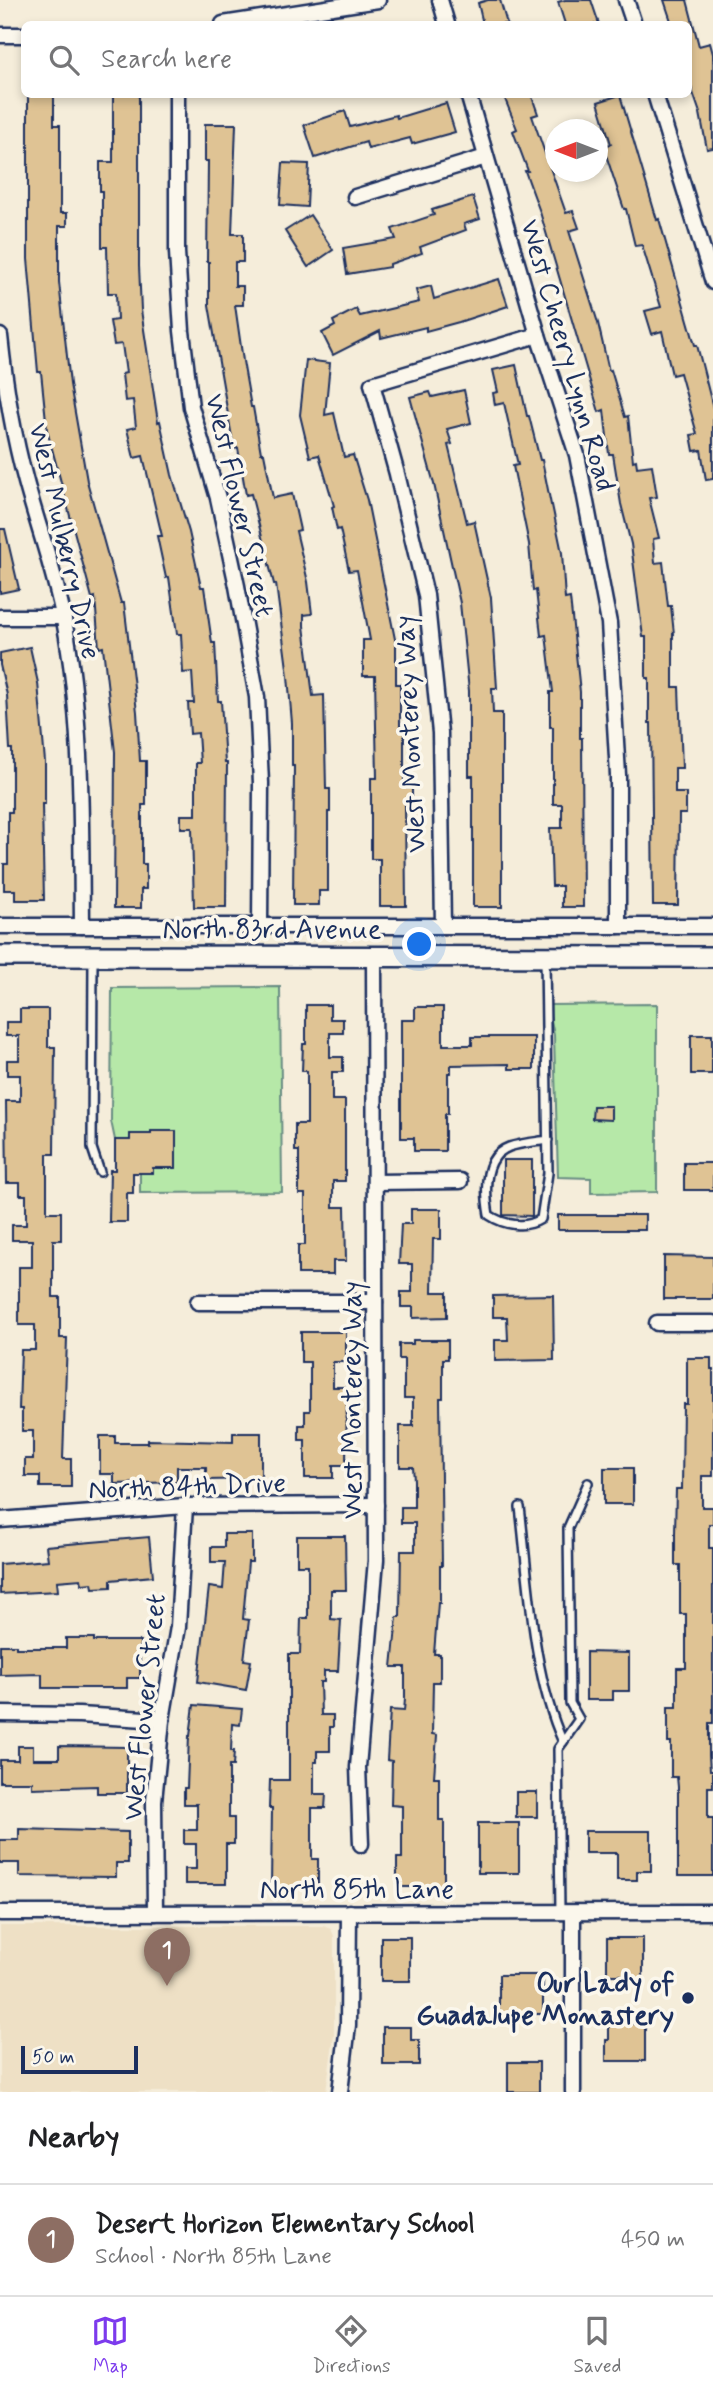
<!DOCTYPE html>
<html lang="en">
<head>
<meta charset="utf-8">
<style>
	body { margin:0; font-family:Mynerve,sans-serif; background:#f2f2f2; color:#202124 }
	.compass { position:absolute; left:545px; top:119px; width:63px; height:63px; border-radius:50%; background:#fff; box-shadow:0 4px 10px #0003; rotate:270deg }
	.scale { position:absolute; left:21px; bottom:18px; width:117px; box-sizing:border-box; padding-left:7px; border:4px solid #1b2f5e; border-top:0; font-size:19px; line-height:24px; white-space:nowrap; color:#1b2f5e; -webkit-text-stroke:5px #fbf7ec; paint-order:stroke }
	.you { position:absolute; left:420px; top:945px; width:24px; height:24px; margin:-18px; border:5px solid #fff; border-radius:50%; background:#1a73e8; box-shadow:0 0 0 10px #1a73e833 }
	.badge { display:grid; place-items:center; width:46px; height:46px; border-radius:50%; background:#7c3aed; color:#fff; font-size:23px; font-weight:700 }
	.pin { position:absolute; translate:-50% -58px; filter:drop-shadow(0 2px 4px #0008) }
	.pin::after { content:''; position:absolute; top:37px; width:24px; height:21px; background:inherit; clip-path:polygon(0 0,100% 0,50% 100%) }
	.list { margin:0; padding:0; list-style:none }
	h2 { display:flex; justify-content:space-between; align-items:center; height:91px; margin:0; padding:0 28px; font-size:30px }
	h2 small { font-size:23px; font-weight:400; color:#757577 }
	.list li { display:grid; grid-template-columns:46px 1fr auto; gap:21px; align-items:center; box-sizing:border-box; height:112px; padding:0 28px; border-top:2px solid #e0e0e0 }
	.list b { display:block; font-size:26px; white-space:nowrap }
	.list p { margin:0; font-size:23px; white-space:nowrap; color:#757577 }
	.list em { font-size:23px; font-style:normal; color:#757577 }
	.icon { flex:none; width:38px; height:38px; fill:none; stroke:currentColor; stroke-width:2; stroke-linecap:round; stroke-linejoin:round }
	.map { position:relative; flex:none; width:713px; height:2092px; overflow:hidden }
	.search { position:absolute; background:#fff; box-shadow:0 4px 10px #0003; left:21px; right:21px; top:21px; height:77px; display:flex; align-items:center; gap:18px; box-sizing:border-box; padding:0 24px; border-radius:10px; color:#757577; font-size:26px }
	.sheet { height:203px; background:#fff }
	nav { display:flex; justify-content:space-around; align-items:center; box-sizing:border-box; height:98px; border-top:2px solid #e0e0e0; background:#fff; font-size:19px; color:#757577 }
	nav a { display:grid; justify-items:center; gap:4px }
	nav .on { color:#7c3aed }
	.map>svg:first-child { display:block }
</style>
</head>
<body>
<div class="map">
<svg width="713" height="2092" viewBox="0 0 713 2092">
	<rect width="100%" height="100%" fill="#f5edda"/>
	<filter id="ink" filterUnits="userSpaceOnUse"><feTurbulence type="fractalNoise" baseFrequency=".0143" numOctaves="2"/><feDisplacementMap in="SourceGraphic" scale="14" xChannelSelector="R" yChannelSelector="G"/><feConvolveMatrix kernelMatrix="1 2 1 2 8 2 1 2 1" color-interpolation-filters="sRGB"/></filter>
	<g filter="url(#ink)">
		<polygon fill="#eee0c5" points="0,1926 323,1926 331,1929 334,1936 334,2035 326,2092 0,2092"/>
		<g fill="#b6e8a8" stroke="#688c83" stroke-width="2">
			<polygon points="280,987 282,1192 140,1193 140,1173 153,1168 176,1168 176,1131 130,1140 115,1140 111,1121 112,988"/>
			<polygon points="657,1004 657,1192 591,1193 591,1178 558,1177 554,1035 548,1005"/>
		</g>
		<g fill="#dfc394" stroke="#1b2f5e" stroke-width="2">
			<polygon points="488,0 500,0 507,24 483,24 478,3"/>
			<polygon points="565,0 591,0 599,24 565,24 558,2"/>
			<polygon points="664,0 687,0 699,46 710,43 713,54 713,148 707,149 700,113 689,81 689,24 672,24"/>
			<polygon points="28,94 54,94 54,125 60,125 60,213 67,213 67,226 59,226 59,282 70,384 87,481 121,603 124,603 137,712 140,761 146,761 146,805 142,805 142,864 146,864 146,889 141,889 141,908 114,908 115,752 103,647 99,648 95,597 92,598 47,430 41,372 38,372 28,259"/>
			<polygon points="113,94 139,94 139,266 141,310 158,422 160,421 172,475 189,532 201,587 204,587 212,643 215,643 218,701 221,701 225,763 227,763 226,907 194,907 192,828 181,828 181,815 196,815 196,763 200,763 198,733 190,734 188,703 194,703 192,672 183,673 181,634 177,634 169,577 166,578 157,536 162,536 143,456 134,458 127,429 136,427 133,400 125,401 122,374 126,373 122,344 114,345 110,321 117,320 116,293 108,293 107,247 102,247 102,191 100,191 100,162 113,162"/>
			<polygon points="503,94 531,94 538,114 532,116 546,156 566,213 573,211 579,228 569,231 598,323 609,371 611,370 625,417 628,416 633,461 636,460 637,467 652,465 657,497 649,498 659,538 653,539 655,563 663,562 668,606 671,606 674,634 673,634 673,687 679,687 682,768 675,768 675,793 686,793 686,814 679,814 678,905 653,905 651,723 649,723 649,678 646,678 646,637 643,637 631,544 621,504 613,454 609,454 604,410 599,412 540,212 525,171 528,171 513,131 517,129"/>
			<polygon points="620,95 657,220 659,219 695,345 697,345 713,408 713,479 706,480 701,450 694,451 691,435 697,434 680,373 672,375 662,331 652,334 645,311 661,307 642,245 635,246 626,209 624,209 603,146 611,144 598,102"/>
			<polygon points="446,103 455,132 412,144 410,138 368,149 366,142 315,158 304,125 345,111 350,127 396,115 397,118"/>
			<polygon points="205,124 236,124 232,234 243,234 243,262 235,262 235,286 243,286 243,305 235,305 243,361 251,407 253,407 261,453 264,453 273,498 292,494 300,530 296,531 308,582 312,614 304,615 304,626 313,696 324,695 326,789 330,789 330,812 328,812 328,891 319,891 319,905 293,905 294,766 292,766 292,723 288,676 276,584 274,584 251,494 246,495 238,448 234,449 209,305 209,262 207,262 208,161 205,161"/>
			<polygon points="283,163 309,164 307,207 280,205"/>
			<polygon points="473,197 480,219 464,224 466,230 420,247 422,253 390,264 390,267 347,274 343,248 396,239 392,229 434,215 432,210"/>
			<polygon points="310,215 333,250 308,267 285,231"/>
			<polygon points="499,279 508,306 459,322 426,331 426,327 381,338 380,331 333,355 322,333 335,326 333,321 356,309 360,316 419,302 416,290 431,286 434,299"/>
			<polygon points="306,360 330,363 325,415 334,413 344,457 353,455 367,500 396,644 396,684 400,684 400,731 404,731 404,788 412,788 412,801 405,801 406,906 380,906 380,859 371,859 371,778 377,778 375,676 363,676 363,640 370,640 357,570 349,571 340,529 337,530 332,507 334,506 319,455 310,457 300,415"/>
			<polygon points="516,365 527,416 529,416 540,460 542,460 551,505 552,505 562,553 565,599 570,598 580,692 580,738 582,738 583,907 562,907 562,886 552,886 550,828 562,828 562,804 553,804 553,727 550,727 550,692 553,692 546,635 541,636 536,590 533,591 529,544 513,466 518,465 504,403 495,405 493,393 498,392 493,370"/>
			<polygon points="464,390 471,423 447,429 452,444 448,445 467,523 474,521 491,598 497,688 492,688 493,713 502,713 502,907 473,907 473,776 469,776 469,691 460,603 434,484 410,397 430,392 432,397"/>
			<polygon points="0,529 5,529 19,589 0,593"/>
			<polygon points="30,647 38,683 45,762 45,804 42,804 44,900 15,900 15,890 4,890 4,864 8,864 8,812 12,812 12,749 10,749 7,695 0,665 0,653"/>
			<polygon points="306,1005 330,1005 330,1019 343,1019 343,1033 330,1033 330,1057 343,1057 343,1072 332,1072 332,1100 345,1100 345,1181 333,1181 333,1207 345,1207 346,1261 333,1261 333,1274 298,1274 298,1245 305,1245 305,1194 299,1194 299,1151 295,1151 295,1124 307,1124 307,1071 302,1071 303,1044 306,1044"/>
			<polygon points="415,1007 443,1007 443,1045 472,1045 472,1037 534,1037 534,1069 509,1069 509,1064 451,1065 451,1073 448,1073 448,1114 445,1114 445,1151 414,1151 414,1138 401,1138 401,1020 415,1020"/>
			<polygon points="20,1009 48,1009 48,1047 55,1047 54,1154 47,1154 47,1212 61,1212 61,1240 53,1240 53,1297 60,1297 60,1338 67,1338 63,1459 71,1459 71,1487 40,1487 40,1476 25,1476 25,1459 33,1459 33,1431 22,1431 22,1409 19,1409 21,1350 35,1350 35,1325 19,1325 19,1267 32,1267 32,1240 12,1240 12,1225 26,1225 26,1195 20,1195 20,1183 7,1183 6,1101 20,1101 20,1075 7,1075 7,1060 19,1060 19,1036 6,1036 6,1022 20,1022"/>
			<rect x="691" y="1035" width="21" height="39"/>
			<polygon points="593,1106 611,1106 611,1120 592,1119"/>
			<polygon points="151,1131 176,1131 176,1168 153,1168 153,1173 133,1173 133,1193 127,1193 127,1222 109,1222 110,1170 115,1170 115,1140 130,1140 130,1134 151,1134"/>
			<polygon points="503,1160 532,1160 532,1216 503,1215"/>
			<rect x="684" y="1163" width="29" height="27"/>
			<polygon points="411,1209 441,1209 441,1239 433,1239 432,1292 447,1292 447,1317 413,1318 413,1307 401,1307 401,1292 412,1292 412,1264 399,1264 401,1224 411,1224"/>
			<rect x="558" y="1215" width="87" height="15"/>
			<polygon points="664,1256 713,1257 713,1299 664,1299"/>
			<polygon points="553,1295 554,1360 495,1361 495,1340 508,1340 507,1317 493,1317 493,1296"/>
			<polygon points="301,1332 346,1332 346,1362 333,1362 333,1387 347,1387 346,1465 333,1465 333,1478 305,1478 305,1440 299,1440 299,1425 305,1425 305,1411 310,1411 310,1362 301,1362"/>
			<polygon points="413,1340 448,1340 448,1359 443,1359 443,1398 440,1398 442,1566 440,1566 440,1603 438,1603 434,1654 440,1654 440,1682 433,1682 432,1734 437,1735 434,1777 439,1777 439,1820 444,1820 444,1887 397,1887 397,1858 402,1858 402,1806 391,1805 392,1761 387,1760 390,1710 404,1711 405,1699 405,1667 392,1667 397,1617 400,1617 401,1551 415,1551 415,1523 401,1523 401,1507 414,1507 414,1480 413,1467 400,1467 400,1426 413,1426 413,1398 404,1398 404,1359 399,1359 399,1344 413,1344"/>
			<polygon points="687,1358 711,1358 711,1369 713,1369 713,1476 702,1476 702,1507 713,1507 713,1524 709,1524 709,1548 713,1548 713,1723 709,1723 709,1756 710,1770 713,1770 713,1787 708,1787 708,1818 713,1818 713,1876 678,1876 678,1787 677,1777 671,1777 671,1742 668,1742 668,1707 677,1707 677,1668 686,1668 686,1614 680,1614 680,1565 675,1565 675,1534 676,1489 682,1489 683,1404 687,1404"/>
			<polygon points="233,1433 261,1433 261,1479 206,1480 206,1467 177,1467 177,1482 114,1484 114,1474 100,1474 100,1436 115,1436 115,1443 148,1443 148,1440 233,1442"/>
			<rect x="604" y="1468" width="29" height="36"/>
			<polygon points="224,1534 252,1534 252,1562 248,1562 243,1619 249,1620 244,1660 251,1661 246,1690 198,1682 209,1587 223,1589 225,1562 211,1562 211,1547 224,1547"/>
			<polygon points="297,1536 345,1536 346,1590 331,1590 331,1619 341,1620 338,1671 324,1671 324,1682 320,1682 321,1715 333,1715 333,1727 330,1727 330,1751 317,1751 317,1762 314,1762 314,1794 326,1794 325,1808 312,1808 312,1859 318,1859 318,1887 271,1887 272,1808 269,1808 270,1780 289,1780 289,1654 300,1654 301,1618 308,1618 308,1565 297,1565"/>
			<polygon points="149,1537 153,1576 111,1580 111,1587 93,1588 92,1583 82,1584 81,1579 57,1581 58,1591 0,1594 0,1564 48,1560 46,1546"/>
			<polygon points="66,1638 94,1638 94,1641 140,1641 140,1678 127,1678 127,1688 42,1688 42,1674 0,1675 0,1645 16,1645 16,1648 66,1648"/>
			<polygon points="586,1652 629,1653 629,1691 613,1691 613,1700 586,1700"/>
			<polygon points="194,1705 242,1709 240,1725 232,1724 231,1751 234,1751 233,1766 229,1766 229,1818 234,1818 234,1844 226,1844 226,1884 185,1884 185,1869 196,1869 196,1844 184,1844 184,1830 197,1830 197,1804 184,1804 184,1788 187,1788 189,1736 190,1736"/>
			<polygon points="18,1746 33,1746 33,1759 59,1759 59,1746 127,1747 127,1793 97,1793 97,1786 32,1788 32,1782 0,1782 0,1760 18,1760"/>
			<rect x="516" y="1792" width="21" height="25"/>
			<rect x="478" y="1823" width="41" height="50"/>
			<polygon points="19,1829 128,1832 128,1863 116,1863 116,1877 19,1876 19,1863 0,1863 0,1840 19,1840"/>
			<polygon points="585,1831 651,1831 651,1871 637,1871 637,1880 617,1880 617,1853 585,1853"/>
			<rect x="381" y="1937" width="29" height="44"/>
			<polygon points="607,1938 643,1938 643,1981 627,1981 627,1975 607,1975"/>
			<rect x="499" y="1975" width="44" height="39"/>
			<polygon points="609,2016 633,2016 633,2024 645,2024 645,2061 606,2061 606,2040 609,2040"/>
			<polygon points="383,2027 411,2027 411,2040 419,2040 419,2065 383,2065"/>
			<rect x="508" y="2062" width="31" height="30"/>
		</g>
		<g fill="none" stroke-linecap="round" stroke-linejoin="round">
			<g stroke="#1b2f5e" stroke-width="12">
				<g id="lane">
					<polyline points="93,957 92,1148 100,1172"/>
					<path d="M545,957L548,1173L541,1219C525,1229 504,1225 489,1215C485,1192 482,1157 509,1147C521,1143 536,1142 548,1140"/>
					<path d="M520,1507C529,1582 532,1674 563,1742"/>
					<polyline points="560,1912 558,1749 579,1719 570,1703 568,1528 588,1483"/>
				</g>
			</g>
			<g stroke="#1b2f5e" stroke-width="19">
				<g id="street">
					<polyline points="440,0 447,24"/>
					<polyline points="626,0 634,24"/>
					<polyline points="223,24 378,0"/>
					<polyline points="0,35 24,35"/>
					<polyline points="177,94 177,252 182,331 191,407 218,498 237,586 257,697 261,783 260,926"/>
					<polyline points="468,94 538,335 577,455 609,623 618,775 618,926"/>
					<polyline points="655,94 713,282"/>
					<polyline points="355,197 486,157"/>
					<path d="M0,336C5,385 13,434 26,482C38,527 55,573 64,620C83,721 81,823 82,926"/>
					<polyline points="0,617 64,617"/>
					<polyline points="0,926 713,926"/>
					<polyline points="443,926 440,733 426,595 397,474 372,384 538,335"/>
					<polyline points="375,1182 460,1181"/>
					<polyline points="198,1302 375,1302"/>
					<polyline points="657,1323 713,1323"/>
					<polyline points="0,1520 185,1506 376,1505"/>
					<polyline points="0,1714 79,1715 162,1720"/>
					<polyline points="361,1844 358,1767 376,1560 374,956"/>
					<polyline points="0,1913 713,1912"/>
					<polyline points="155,1913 154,1801 162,1720 178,1627 185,1506"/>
					<polyline points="573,1914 573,2092"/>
					<polyline points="340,2092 348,2025 349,1912"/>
				</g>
			</g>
			<g stroke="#1b2f5e" stroke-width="24">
				<polyline id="secondary" points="0,956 713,957"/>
			</g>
			<use href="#lane" stroke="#fbf7ec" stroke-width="7"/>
			<use href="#street" stroke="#fbf7ec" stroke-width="14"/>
			<use href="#secondary" stroke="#fbf7ec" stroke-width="19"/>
		</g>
	</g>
	<circle fill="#1b2f5e" stroke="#fbf7ec" stroke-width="2.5" cx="688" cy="1998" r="7"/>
	<g text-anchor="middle" stroke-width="7" stroke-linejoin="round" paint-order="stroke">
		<g font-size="28" fill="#1b2f5e" stroke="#fbf7ec">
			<text transform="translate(569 355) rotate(74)" y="10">West Cheery Lynn Road</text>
			<text transform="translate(241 505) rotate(77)" y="10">West Flower Street</text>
			<text transform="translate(66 541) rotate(77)" y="10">West Mulberry Drive</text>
			<text transform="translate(409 734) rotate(-93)" y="10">West Monterey Way</text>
			<text x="272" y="938">North 83rd Avenue</text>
			<text transform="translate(351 1400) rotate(-90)" y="10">West Monterey Way</text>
			<text transform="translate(187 1485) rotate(-2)" y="10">North 84th Drive</text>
			<text transform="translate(143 1707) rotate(-84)" y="10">West Flower Street</text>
			<text x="357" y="1898">North 85th Lane</text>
		</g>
		<g font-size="28" font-weight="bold" fill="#1b2f5e" stroke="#fbf7ec" text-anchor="end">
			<text x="674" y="1992">Our Lady of<tspan x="674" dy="32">Guadalupe Monastery</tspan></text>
		</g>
	</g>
</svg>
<svg class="compass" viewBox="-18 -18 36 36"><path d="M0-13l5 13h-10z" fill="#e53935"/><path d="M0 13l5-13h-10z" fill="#757577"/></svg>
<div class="scale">50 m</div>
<div class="you"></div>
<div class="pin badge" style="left:167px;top:1986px;background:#8d6e63">1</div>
<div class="search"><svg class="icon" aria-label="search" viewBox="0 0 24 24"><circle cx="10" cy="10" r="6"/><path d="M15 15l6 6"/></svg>Search here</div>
</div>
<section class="sheet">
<h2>Nearby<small></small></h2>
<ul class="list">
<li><span class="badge" style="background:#8d6e63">1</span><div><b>Desert Horizon Elementary School</b><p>School · North 85th Lane</p></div><em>450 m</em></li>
</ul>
</section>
<nav>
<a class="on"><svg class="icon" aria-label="map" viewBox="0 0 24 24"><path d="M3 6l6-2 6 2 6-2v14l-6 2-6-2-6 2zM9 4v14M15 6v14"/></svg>Map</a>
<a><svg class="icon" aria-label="directions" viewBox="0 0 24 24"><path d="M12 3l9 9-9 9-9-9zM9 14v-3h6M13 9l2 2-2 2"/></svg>Directions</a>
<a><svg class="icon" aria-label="saved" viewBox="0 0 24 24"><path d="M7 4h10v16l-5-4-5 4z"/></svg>Saved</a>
</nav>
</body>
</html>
